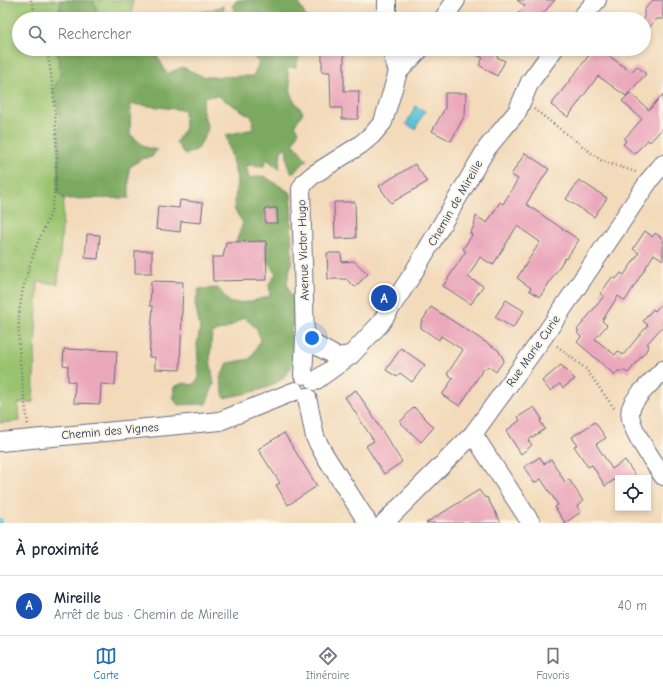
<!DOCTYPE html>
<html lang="fr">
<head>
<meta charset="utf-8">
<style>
	body { margin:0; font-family:"Comic Neue",sans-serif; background:#f6f6f7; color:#1f2937 }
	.controls { position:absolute; right:12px; bottom:12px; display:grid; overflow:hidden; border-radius:0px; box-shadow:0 2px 6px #0003 }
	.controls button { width:36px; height:36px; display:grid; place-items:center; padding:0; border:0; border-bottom:1px solid #e0e1e3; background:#fff; color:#1f2937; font:20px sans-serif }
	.you { position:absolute; left:312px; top:338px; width:14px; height:14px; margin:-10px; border:3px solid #fff; border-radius:50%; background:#1a73e8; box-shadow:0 0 0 6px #1a73e833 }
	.badge { display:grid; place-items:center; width:26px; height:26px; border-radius:50%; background:#1f6fb2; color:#fff; font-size:13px; font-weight:700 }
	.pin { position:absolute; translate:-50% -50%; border:2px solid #fff; box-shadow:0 1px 4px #0006 }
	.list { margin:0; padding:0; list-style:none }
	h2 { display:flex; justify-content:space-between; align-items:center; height:52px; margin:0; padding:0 16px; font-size:17px }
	h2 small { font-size:13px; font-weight:400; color:#747a83 }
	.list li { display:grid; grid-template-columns:26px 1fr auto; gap:12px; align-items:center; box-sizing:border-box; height:60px; padding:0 16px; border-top:1px solid #e0e1e3 }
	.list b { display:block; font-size:15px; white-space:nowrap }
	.list p { margin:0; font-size:13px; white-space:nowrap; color:#747a83 }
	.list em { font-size:13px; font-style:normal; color:#747a83 }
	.icon { flex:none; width:22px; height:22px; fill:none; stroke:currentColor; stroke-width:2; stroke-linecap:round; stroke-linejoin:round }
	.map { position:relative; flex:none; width:663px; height:523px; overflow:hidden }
	.search { position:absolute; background:#fff; box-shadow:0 2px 6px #0003; left:12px; right:12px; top:12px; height:44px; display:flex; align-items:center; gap:10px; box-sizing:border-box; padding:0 14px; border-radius:22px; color:#747a83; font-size:15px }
	.sheet { height:112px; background:#fff }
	nav { display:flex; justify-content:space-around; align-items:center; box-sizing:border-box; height:56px; border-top:1px solid #e0e1e3; background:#fff; font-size:11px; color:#747a83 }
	nav a { display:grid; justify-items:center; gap:2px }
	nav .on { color:#1f6fb2 }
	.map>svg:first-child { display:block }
</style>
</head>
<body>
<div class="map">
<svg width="663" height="523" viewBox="0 0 663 523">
	<rect width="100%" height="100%" fill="#fcf5e5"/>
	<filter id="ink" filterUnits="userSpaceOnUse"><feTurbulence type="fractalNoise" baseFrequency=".025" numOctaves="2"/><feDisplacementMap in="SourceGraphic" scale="8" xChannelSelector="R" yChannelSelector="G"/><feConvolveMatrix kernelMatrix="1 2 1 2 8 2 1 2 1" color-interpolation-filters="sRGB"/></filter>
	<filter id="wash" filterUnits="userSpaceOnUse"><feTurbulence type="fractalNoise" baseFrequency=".012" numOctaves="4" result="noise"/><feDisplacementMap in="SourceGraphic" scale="16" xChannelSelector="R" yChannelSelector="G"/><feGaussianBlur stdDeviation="0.9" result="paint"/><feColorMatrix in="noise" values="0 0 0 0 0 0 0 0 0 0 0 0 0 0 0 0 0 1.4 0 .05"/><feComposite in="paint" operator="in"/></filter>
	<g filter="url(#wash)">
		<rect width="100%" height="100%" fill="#f3daba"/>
		<g fill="#9ac36e" stroke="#5a7966">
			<polygon points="0,0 61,0 58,19 19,19 19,49 57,49 61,72 53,91 60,112 58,192 64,199 58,284 38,282 33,402 18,403 20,421 0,423"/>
			<polygon points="93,0 133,0 132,19 100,19"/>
		</g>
		<g fill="#7ba961" stroke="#4b6c60">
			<polygon points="61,0 93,0 100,19 58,19"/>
			<polygon points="237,0 297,0 307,19 253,19 253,15 237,15 232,6"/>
			<polygon points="223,6 225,19 178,19"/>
			<path d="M57,49H160L157,55L167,74L182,67L204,77L253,76L259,63L246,49H293L299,56L296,67L287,68L292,98L303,112L295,125L299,131L293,143L307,160L292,174L288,167L286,147L281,151L279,169L267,159L264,166L246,165L249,178L264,176L291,193L292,260L287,282L290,295L296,296L300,320L291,328C292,337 296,353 293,362C285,390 249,392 224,398L220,378L228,363L250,359L261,340L257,329L244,317L228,328L212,333L210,359L214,384L206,404L178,405L173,398L174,387L183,383L193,385L199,378L197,344L200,329L195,303L199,289L218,288L230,303L249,302L270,296L269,284L276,273L267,260L266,241L236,242L243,223L234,209L237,179L226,135L253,129L252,117L218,96H205L202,108L208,129L198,149L185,155L176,142L185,128L184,110L131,104L130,134L145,147L157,150L152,157L141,159L129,168V198L64,199L58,192L60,112L53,91L61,72Z"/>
		</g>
		<polygon fill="#5bc4d7" stroke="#3b7a9a" points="416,106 425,111 415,129 406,124"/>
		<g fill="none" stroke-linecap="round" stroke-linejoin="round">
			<polyline stroke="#5bc4d7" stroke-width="4.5" points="0,520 1,523"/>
		</g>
		<g id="blocks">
			<g fill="#eba8bc">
				<polygon points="517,0 555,0 538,19 513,19 525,6"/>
				<polygon points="653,0 663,0 663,19 657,19 644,33 644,10"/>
				<polygon points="322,49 344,49 344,91 359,91 358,119 342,119 342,108 331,108 330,72 322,72"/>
				<polygon points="467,49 502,49 497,57 505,61 497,76 479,65 483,58"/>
				<polygon points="593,50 599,54 601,50 631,72 637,66 646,74 626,96 598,76 568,117 551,105"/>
				<polygon points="445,93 466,93 465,115 451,141 432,131 445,108"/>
				<polygon points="630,93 649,110 663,94 663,128 650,142 648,140 634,154 623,144 626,141 624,139 642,119 622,101"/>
				<polygon points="525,153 549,169 526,204 579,240 566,259 565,258 540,297 529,290 531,288 517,278 540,242 517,226 493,265 480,257 468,277 483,286 471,304 443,286 466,251 463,249 472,235 470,233 474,226 476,216 487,223 500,202 503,204 518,179 511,175"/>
				<polygon points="415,164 427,182 391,203 379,186"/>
				<polygon points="579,180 607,198 594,217 566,199"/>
				<polygon points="180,200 203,203 201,223 181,221 180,232 156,229 158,206 179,208"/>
				<polygon points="334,202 355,202 356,238 335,239"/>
				<polygon points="277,208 278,223 265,223 265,209"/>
				<polygon points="645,231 653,237 655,233 663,239 663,260 654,254 625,301 618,296 602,321 607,325 595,339 615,355 618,351 623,355 648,325 643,321 653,309 655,311 663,302 663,326 647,344 649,345 646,351 628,373 623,370 621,372 619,370 615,375 577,342 581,337 577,333 579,331 577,330 604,296 600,294 612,277 616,279 621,273 624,275 639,253 633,249"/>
				<polygon points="87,234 100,235 98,259 85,258"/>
				<polygon points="266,241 267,280 213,281 212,257 223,257 226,242"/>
				<rect x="135" y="251" width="17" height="22"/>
				<polygon points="327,253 341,253 342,262 354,261 368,274 355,287 346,279 328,279"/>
				<polygon points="151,281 183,282 180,370 155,369 155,357 149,357 153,306 150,306"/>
				<polygon points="506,300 524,311 513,328 495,317"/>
				<polygon points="431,307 498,350 504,360 496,372 488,366 486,369 484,368 460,406 442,395 453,378 447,374 463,350 441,336 439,340 421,328 421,323"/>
				<polygon points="401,348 425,365 412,382 400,373 397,377 386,370"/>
				<polygon points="64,349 117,351 115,385 101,384 100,404 74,403 75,382 68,381 68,366 63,365"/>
				<polygon points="561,365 575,379 563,388 560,384 550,391 542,381"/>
				<polygon points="356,390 402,462 384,474 366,446 374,441 345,397"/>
				<polygon points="414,407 434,427 421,442 400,422"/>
				<polygon points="534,407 542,419 540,421 545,429 528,440 532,445 521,454 506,431 520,420 518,417"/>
				<polygon points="595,422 606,438 596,444 612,469 625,460 637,478 617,478 605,486 592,465 588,467 574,446 577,445 572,437"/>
				<polygon points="284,433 317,486 288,505 276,485 280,483 258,449"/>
				<polygon points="540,457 544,464 551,459 565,482 569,479 583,501 577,506 581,512 565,523 555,507 558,505 541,479 534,483 524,467"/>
				<polygon points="479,490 485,498 487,497 501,523 426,523"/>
			</g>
		</g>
	</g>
	<g filter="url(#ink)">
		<use href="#blocks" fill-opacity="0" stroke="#676b7e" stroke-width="1"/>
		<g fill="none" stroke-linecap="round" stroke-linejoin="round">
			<g stroke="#676b7e" stroke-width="20">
				<g id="street">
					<polyline points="387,0 387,19"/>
					<polyline points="443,19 456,0"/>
					<polyline points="580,19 597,0"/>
					<polyline points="398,72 420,49"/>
					<polyline points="305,339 337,357 351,355"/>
					<path d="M663,370C654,380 635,396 631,408C625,424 654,462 663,476"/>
					<polyline points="303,375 305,339 301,189 305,182 313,175 360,145 372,135 383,122 398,72 391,49"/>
					<polyline points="315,381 351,355 380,324 412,275 487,148 517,112 530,82 554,49"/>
					<polyline points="307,397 315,437 324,454 368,523"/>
					<polyline points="473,434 531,523"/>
					<polyline points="0,442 220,421 295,391"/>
					<polyline points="384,523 473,434 544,336 651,178 663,164"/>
				</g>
			</g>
			<g stroke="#676b7e" stroke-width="2.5" stroke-dasharray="1 3" stroke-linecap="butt">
				<polyline points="31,0 37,19"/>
				<polyline points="534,109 602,161 636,172"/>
				<polyline points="557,346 586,369 614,408"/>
				<path d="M28,424C23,389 17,351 19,316C21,290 29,266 38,242C42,232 48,222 51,211C61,176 56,85 46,49"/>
			</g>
			<use href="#street" stroke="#fff" stroke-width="18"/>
		</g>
	</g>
	<g text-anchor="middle" stroke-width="3.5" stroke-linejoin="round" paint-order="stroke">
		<g font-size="12" fill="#1b2f5e" stroke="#fcf5e5">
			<text transform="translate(455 203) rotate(-60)" y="4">Chemin de Mireille</text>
			<text transform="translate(303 250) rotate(-92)" y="4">Avenue Victor Hugo</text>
			<text transform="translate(533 351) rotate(-55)" y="4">Rue Marie Curie</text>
			<text transform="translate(110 431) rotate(-5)" y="4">Chemin des Vignes</text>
		</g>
	</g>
</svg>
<div class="controls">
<button><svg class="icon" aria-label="locate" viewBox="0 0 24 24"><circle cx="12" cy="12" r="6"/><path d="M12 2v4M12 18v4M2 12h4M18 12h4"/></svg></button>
</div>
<div class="you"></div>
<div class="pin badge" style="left:384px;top:298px;background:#1a4fb4">A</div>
<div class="search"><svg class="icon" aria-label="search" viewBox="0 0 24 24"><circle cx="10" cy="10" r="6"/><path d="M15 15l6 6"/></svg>Rechercher</div>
</div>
<section class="sheet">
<h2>À proximité<small></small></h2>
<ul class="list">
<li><span class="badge" style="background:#1a4fb4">A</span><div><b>Mireille</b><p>Arrêt de bus · Chemin de Mireille</p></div><em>40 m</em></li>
</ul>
</section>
<nav>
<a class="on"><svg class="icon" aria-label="map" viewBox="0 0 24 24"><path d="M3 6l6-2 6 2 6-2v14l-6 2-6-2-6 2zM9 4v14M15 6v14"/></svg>Carte</a>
<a><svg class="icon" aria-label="directions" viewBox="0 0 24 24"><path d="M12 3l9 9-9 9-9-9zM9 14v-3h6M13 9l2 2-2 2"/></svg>Itinéraire</a>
<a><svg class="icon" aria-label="saved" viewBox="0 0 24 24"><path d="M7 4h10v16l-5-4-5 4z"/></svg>Favoris</a>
</nav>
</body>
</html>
